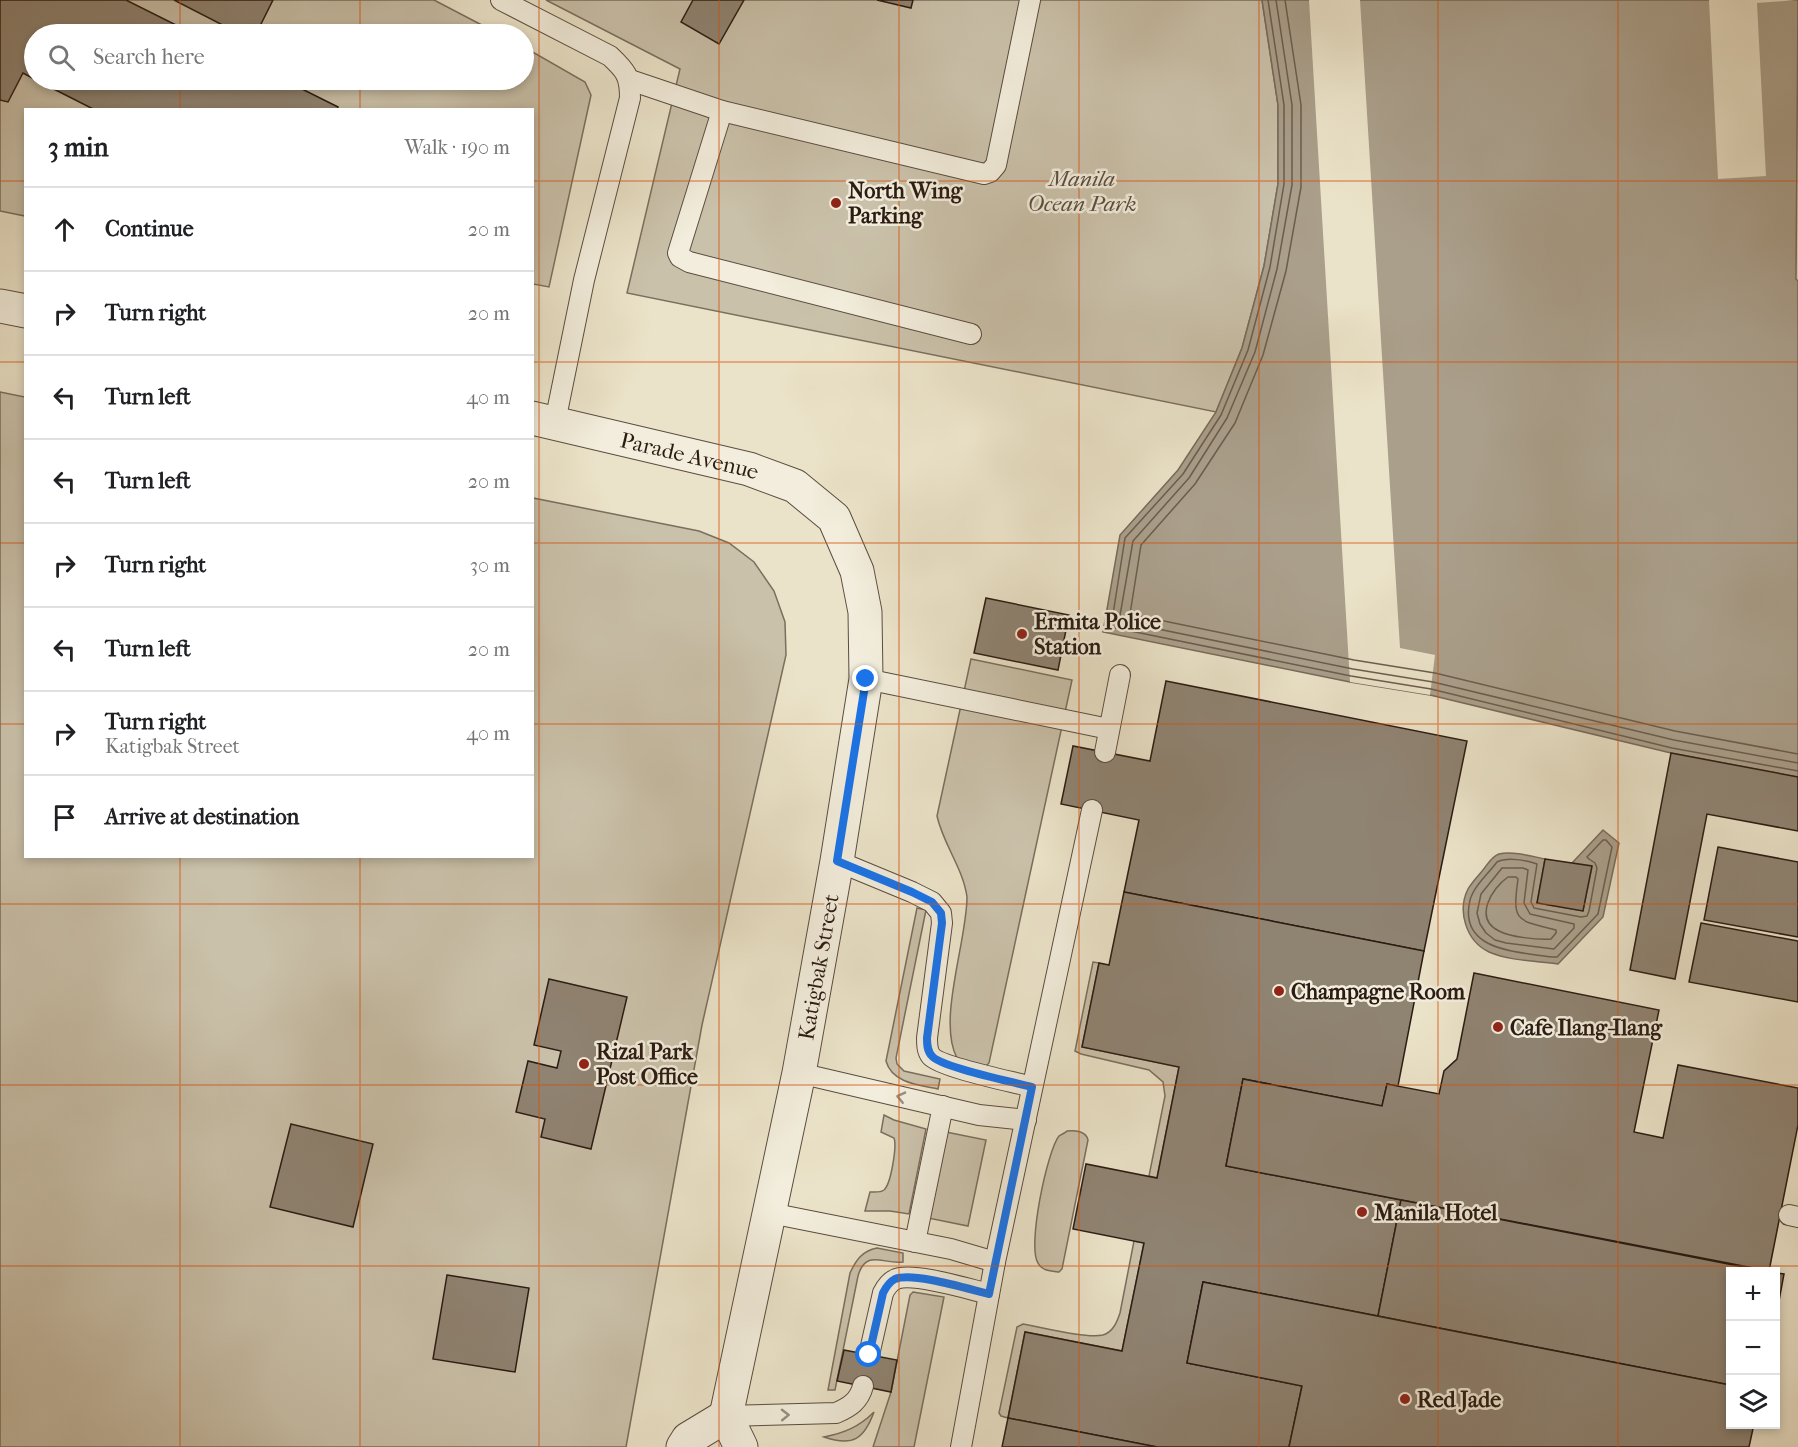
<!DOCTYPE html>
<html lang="en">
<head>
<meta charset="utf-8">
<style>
	body { margin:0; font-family:"IM FELL French Canon",serif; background:#f6f6f6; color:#202124 }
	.controls { position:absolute; right:18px; bottom:18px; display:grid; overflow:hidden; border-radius:0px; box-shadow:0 3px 9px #0003 }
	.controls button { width:54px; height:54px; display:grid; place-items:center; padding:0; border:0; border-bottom:2px solid #e0e0e0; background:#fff; color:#202124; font:30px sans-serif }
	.stop { position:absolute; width:18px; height:18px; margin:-14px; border:4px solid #1a73e8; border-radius:50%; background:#fff }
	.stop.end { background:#1a73e8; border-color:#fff; box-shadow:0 2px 6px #0008 }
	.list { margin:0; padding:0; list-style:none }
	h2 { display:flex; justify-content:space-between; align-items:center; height:78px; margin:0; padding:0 24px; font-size:26px }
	h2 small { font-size:20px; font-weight:400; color:#757577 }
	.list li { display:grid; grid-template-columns:39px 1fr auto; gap:18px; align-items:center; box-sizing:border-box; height:84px; padding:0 24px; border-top:2px solid #e0e0e0 }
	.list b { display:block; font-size:22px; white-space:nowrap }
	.list p { margin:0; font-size:20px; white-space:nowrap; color:#757577 }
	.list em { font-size:20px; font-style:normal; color:#757577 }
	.icon { flex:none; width:33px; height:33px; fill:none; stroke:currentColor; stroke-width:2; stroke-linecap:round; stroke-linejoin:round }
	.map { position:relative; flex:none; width:1798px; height:1447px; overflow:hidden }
	.search { position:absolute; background:#fff; box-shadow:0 3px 9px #0003; left:24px; top:24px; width:510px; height:66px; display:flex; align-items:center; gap:15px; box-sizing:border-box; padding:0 21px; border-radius:33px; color:#757577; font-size:22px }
	.panel { position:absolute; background:#fff; box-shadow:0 3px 9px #0003; left:24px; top:108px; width:510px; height:750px; border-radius:0px }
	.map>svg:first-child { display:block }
</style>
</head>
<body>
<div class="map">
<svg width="1798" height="1447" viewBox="0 0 1798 1447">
	<rect width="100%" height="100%" fill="#ebe3c9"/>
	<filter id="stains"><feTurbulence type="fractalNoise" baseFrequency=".00333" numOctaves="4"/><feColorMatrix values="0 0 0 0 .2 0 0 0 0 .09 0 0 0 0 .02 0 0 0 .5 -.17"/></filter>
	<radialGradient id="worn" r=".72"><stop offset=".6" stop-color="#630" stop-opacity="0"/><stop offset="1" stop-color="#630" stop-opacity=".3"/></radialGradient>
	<g fill="#cac1aa" stroke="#7a6e5e" stroke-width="1.5">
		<polygon points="0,0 434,0 499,34 34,34 34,80 524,80 524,47 585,82 591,95 549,287 533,284 532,110 26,110 25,216 0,211"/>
		<polygon points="546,0 1262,0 1278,105 1278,184 1264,266 1242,348 1216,412 627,293 680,69"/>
		<polygon points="0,392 25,397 26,856 532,856 533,498 699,531 729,543 754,562 774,591 785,622 786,655 702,1025 626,1447 0,1447"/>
		<path d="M971,659L1072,680L989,1063L986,1066L957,1058C937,1021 967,941 967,897C963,868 943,844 937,816Z"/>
		<path d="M917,908L926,910L896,1058L897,1064L904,1071L940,1079L938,1089C919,1085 892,1083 886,1061Z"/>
		<polygon points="1093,962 1099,963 1082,1047 1179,1067 1157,1178 1149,1176 1165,1096 1163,1082 1149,1070 1081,1054 1075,1051"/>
		<path d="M884,1115L894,1120L926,1129L909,1214L890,1211H865L870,1192C875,1192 880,1193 884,1190C891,1184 897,1146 894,1138L881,1132Z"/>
		<path d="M1067,1131C1075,1130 1086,1131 1088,1140L1062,1269L1059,1272C1051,1271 1042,1271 1038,1263C1027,1247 1047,1151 1059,1136C1062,1134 1065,1133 1067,1131Z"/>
		<polygon points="946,1132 986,1140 968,1226 928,1218"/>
		<path d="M1134,1241L1144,1243L1122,1351L1025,1332L1008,1418L1001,1416L999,1413L1017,1327L1023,1324C1041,1327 1086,1339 1103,1335C1113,1332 1117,1322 1120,1313Z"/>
		<path d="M877,1248L903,1253V1262C884,1265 866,1248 858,1276L835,1390H828L850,1273C856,1260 862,1251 877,1248Z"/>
		<polygon points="913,1292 944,1297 914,1447 873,1447 891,1392 910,1295"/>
		<path d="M874,1412C864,1439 853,1447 824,1437C844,1433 859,1427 874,1412Z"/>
	</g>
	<g fill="#aa9f8b" stroke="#776a5b" stroke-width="1.5">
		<polygon points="1262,0 1798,0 1796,279 1798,281 1798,777 1671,753 1430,695 1350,682 1103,632 1120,535 1178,470 1216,412 1242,348 1264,266 1278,184 1278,105"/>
		<path d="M1603,830L1619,843L1603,917L1558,964C1536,961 1510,961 1489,952C1466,941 1457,911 1468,889C1472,882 1478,876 1483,870C1487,865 1492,856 1499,854C1512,851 1531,856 1545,859L1537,903L1583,911L1592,867L1572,863Z"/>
	</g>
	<g fill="#ebe3c9">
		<polygon points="1309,0 1360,0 1400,648 1435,655 1430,695 1350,682"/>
		<polygon points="1709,0 1797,0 1757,3 1766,176 1718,179"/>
	</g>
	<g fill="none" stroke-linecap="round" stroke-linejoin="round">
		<g stroke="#6a5d4f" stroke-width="1.5">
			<polyline points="1268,0 1284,105 1284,184 1270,267 1248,350 1221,415 1183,474 1125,538 1111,627 1351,676 1431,689 1672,748 1798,771"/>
			<polyline points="1276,0 1292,105 1292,185 1277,269 1255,352 1227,418 1189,478 1133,541 1119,621 1353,669 1433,682 1674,740 1798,763"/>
			<polyline points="1285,0 1301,105 1301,187 1286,271 1263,355 1235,423 1195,484 1141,545 1130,614 1354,660 1435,673 1675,731 1798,754"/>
			<path d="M1603,840H1606L1612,847L1598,914L1557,957C1548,957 1538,955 1529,954C1499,950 1460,942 1470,900C1474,886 1488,874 1497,862C1507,857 1526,860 1537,864L1531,902L1534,908L1581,917L1587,916L1589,911L1597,868L1595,863L1589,859L1587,857Z"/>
			<polygon points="1502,868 1523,868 1528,870 1524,903 1530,914 1574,924 1574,928 1554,949 1506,943 1495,940 1486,933 1480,924 1477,913 1481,894"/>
			<path d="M1508,877H1516L1518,879C1512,922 1516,920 1556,930V933L1551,939C1538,940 1510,937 1499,931C1473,918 1492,888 1508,877Z"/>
		</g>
	</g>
	<g fill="#8f8372" stroke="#2b1b13" stroke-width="1.5">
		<polygon points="0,0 126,0 194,34 34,34 34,79 23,73 8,102 0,100"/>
		<polygon points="174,0 273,0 256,34 240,34"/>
		<polygon points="693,0 744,0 719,44 681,22"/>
		<polygon points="877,0 913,0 911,8"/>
		<polygon points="36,80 284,80 338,107 337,110 95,110"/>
		<polygon points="986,598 1069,615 1058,670 974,653"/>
		<polygon points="1166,681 1467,741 1424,951 1124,892 1139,820 1061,804 1073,746 1150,761"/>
		<polygon points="1671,753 1798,777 1798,831 1707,814 1675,979 1630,970"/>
		<polygon points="1718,847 1798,862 1798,937 1704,920"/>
		<polygon points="1545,859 1592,866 1583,911 1537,903"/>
		<polygon points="1124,892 1424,951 1398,1086 1387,1084 1382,1106 1243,1079 1226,1166 1401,1200 1378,1316 1203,1282 1187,1363 1302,1386 1289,1447 1157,1447 1008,1418 1025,1332 1122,1351 1144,1243 1073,1229 1086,1164 1157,1178 1179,1067 1082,1047 1099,963 1109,965"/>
		<polygon points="1701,923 1798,941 1798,1002 1689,982"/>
		<polygon points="1474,973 1659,1010 1634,1132 1663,1138 1678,1065 1798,1088 1798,1125 1769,1271 1226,1166 1243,1079 1382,1106 1387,1084 1439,1094 1444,1071 1457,1059"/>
		<polygon points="549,979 627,997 591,1149 541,1137 545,1119 516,1112 528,1061 557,1068 561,1051 534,1045"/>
		<polygon points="291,1124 373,1144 353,1227 270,1207"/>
		<polygon points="1401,1200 1769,1272 1730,1272 1730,1385 1378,1316"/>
		<polygon points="1776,1273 1784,1274 1776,1317"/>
		<polygon points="447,1275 529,1288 515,1372 433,1359"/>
		<polygon points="1203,1282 1730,1385 1730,1424 1754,1424 1749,1447 1289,1447 1302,1386 1187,1363"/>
		<polygon points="844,1350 897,1360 891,1392 837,1381"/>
		<polygon points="1008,1418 1157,1447 1002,1447"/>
	</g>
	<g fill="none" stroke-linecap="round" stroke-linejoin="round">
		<g stroke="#5b4d40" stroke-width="22">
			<g id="lane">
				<path d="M501,0L610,56C626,71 630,76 630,98L584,280L555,422"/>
				<polyline points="630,80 722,111 984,174 990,172 996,165 1030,0"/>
				<polyline points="722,111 678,253 680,257 689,262 971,334"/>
				<polyline points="866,679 1109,729"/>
				<polyline points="1105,752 1120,675"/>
				<path d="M837,861L912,892L932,902L941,913L942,923L927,1038C927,1044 927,1051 931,1056C940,1067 1014,1082 1032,1087"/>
				<polyline points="799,1073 979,1115 1026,1120"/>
				<polyline points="770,1213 951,1249 995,1262"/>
				<polyline points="1789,1215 1798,1217"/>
				<polyline points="915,1242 943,1106"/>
				<path d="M869,1355L883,1293C886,1287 889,1282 896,1279C914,1272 968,1289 989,1294"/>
				<path d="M726,1416L836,1413C850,1407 859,1401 863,1386"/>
				<polyline points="961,1447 995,1262 1092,810"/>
			</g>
		</g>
		<g stroke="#5b4d40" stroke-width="35">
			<g id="street">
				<polyline points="0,306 26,311"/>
				<path id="s1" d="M532,418L749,469L795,486L834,518L857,571L865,612L866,679L837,861L799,1073L726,1416L741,1447"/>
				<polyline points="683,1447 688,1439 726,1416"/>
			</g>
		</g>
		<use href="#lane" stroke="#f2eddc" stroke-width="20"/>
		<use href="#street" stroke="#f2eddc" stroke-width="33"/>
	</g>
	<defs><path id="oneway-chevron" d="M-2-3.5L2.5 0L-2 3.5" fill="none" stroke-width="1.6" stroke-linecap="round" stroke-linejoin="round" transform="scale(1.5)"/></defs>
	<g stroke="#988e82">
		<use href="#oneway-chevron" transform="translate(901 1097) rotate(-167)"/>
		<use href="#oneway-chevron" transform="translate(785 1415) rotate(-1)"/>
	</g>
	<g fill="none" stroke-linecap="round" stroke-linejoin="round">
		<path stroke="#1a73e8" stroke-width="8" d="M866,679L837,861L912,892L932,902L941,913L942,923L927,1038C927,1044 927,1051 932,1056C940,1067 1014,1082 1032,1087L989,1294C968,1289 914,1272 895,1279C889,1282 886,1287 883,1293L869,1355"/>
	</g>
	<path fill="none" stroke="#d5530d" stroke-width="1.5" stroke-opacity="0.55" d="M180,0V34M360,0V34M539,0V1447M719,0V1447M899,0V1447M1079,0V1447M1259,0V1447M1438,0V1447M1618,0V1447M180,80V110M360,80V110M0,181H26M532,181H1798M0,362H26M532,362H1798M0,543H26M532,543H1798M0,724H26M532,724H1798M180,856V1447M360,856V1447M0,904H1798M0,1085H1798M0,1266H1798"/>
	<g fill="#8f2418" stroke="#f2eddc" stroke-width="2">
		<circle cx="836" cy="203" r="6"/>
		<circle cx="1022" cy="634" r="6"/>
		<circle cx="1279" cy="991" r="6"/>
		<circle cx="1498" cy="1027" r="6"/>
		<circle cx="584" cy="1064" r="6"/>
		<circle cx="1362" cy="1212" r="6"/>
		<circle cx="1405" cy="1399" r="6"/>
	</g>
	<g text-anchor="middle" stroke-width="5" stroke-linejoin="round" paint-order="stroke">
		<g font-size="22" font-style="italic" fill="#5b4d40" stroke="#f2eddc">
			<text x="1082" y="186">Manila<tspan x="1082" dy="25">Ocean Park</tspan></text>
		</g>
		<g font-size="22" font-weight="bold" fill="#2b1b13" stroke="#f2eddc" text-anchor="start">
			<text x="848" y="198">North Wing<tspan x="848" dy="25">Parking</tspan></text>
			<text x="1034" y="629">Ermita Police<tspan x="1034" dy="25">Station</tspan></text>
			<text x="1291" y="999">Champagne Room</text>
			<text x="1510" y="1035">Cafe Ilang-Ilang</text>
			<text x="596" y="1059">Rizal Park<tspan x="596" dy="25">Post Office</tspan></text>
			<text x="1374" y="1220">Manila Hotel</text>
			<text x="1417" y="1407">Red Jade</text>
		</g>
		<g font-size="22" fill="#2b1b13" stroke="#f2eddc">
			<text dy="8" stroke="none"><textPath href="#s1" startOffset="162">Parade Avenue</textPath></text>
			<text transform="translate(818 967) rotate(-80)" y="8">Katigbak Street</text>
		</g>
	</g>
	<rect width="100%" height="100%" filter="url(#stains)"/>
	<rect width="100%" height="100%" fill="url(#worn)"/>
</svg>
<div class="controls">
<button>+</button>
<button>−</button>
<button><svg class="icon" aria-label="layers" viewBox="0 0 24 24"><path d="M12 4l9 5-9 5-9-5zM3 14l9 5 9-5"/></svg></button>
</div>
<div class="stop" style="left:869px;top:1355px"></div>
<div class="stop end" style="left:866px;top:679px"></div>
<div class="search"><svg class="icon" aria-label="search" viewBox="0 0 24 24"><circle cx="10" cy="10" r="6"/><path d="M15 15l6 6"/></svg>Search here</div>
<section class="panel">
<h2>3 min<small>Walk · 190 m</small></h2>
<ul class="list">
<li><svg class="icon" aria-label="ahead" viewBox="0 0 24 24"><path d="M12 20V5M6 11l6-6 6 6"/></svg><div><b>Continue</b></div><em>20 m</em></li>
<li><svg class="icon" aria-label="right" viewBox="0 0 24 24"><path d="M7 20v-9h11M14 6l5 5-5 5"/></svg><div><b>Turn right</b></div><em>20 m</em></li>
<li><svg class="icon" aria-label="left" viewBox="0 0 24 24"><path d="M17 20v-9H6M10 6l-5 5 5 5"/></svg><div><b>Turn left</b></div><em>40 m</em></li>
<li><svg class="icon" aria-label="left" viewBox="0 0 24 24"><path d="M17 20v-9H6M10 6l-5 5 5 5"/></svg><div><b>Turn left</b></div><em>20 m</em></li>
<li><svg class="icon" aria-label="right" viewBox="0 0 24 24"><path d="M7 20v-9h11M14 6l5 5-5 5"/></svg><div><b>Turn right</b></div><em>30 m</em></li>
<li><svg class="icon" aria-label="left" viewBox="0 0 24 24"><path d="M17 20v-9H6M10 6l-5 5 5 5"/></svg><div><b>Turn left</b></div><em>20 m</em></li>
<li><svg class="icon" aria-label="right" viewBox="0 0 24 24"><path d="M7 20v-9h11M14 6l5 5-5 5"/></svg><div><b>Turn right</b><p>Katigbak Street</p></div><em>40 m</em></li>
<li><svg class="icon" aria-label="arrive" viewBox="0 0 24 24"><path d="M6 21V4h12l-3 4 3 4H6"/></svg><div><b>Arrive at destination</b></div></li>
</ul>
</section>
</div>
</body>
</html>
